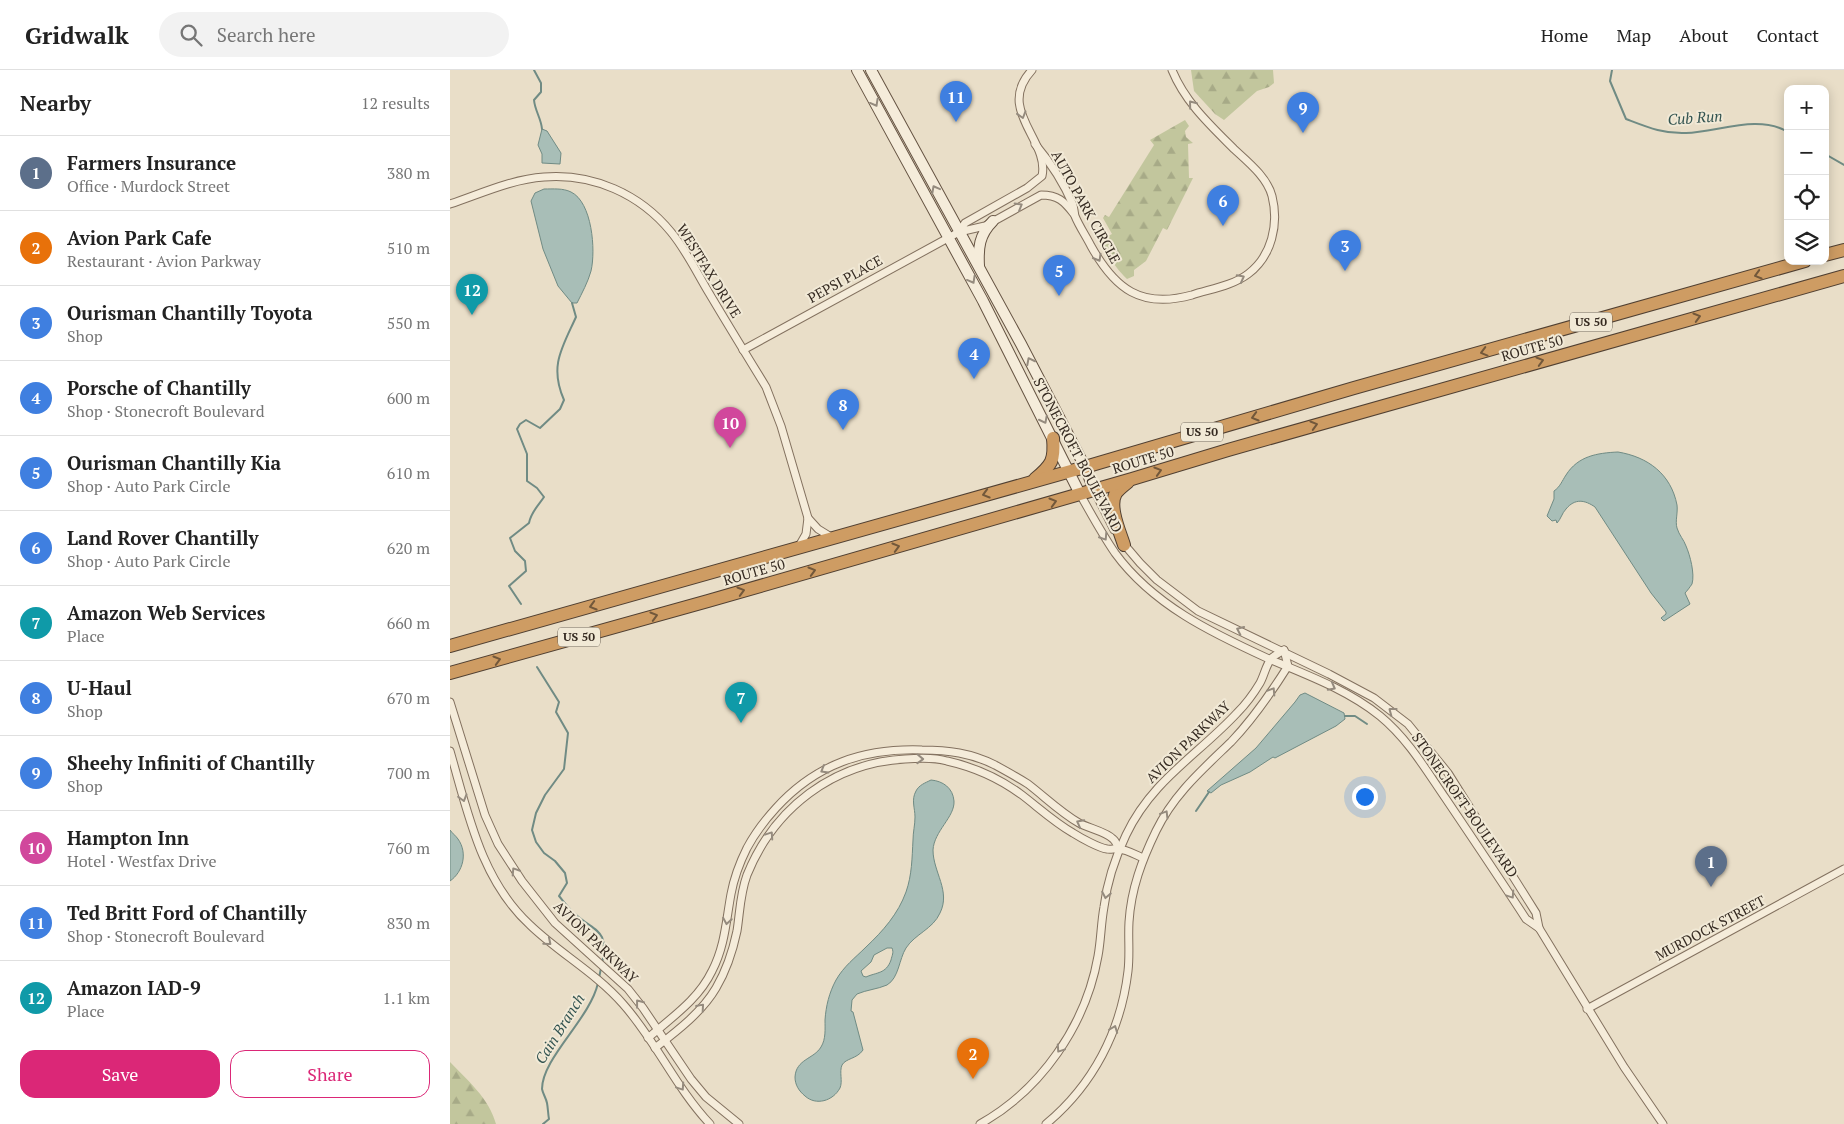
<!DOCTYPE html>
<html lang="en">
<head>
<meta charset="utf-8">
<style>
	body { margin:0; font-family:"PT Serif",serif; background:#f2f2f2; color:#222 }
	.controls { position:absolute; right:15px; top:15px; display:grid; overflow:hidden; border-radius:10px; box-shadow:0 2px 12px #0003 }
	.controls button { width:45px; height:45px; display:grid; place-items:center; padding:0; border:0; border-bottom:1px solid #e0e0e0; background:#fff; color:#222; font:25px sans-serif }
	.you { position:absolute; left:914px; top:726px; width:18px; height:18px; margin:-12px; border:4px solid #fff; border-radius:50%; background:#1a73e8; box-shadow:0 0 0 8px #1a73e833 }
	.badge { display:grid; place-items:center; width:32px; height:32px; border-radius:50%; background:#db2777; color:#fff; font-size:16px; font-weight:700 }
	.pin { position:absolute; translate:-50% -41px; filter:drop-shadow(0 1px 2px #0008) }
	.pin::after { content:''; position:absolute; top:26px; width:18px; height:15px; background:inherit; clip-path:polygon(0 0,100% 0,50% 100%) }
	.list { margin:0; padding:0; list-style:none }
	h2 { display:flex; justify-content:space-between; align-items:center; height:65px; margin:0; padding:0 20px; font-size:21px }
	h2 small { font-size:16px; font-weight:400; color:#767676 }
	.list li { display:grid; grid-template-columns:32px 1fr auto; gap:15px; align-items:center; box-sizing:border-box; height:75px; padding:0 20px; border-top:1px solid #e0e0e0 }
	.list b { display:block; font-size:19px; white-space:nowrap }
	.list p { margin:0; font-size:16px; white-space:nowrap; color:#767676 }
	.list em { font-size:16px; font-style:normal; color:#767676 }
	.actions { display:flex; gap:10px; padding:15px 20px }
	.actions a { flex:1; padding:11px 0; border:1px solid #db2777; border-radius:15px; text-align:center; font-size:18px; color:#db2777 }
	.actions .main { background:#db2777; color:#fff }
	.icon { flex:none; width:28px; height:28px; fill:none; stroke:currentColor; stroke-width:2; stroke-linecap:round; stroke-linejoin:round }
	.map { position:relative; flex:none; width:1394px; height:1054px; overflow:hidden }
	header { display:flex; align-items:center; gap:30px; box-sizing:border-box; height:70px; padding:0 25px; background:#fff; border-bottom:1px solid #e0e0e0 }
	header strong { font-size:24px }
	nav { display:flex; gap:28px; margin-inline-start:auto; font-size:18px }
	.search { width:350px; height:45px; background:#f2f2f2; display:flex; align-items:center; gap:12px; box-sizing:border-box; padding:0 18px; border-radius:28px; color:#767676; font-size:19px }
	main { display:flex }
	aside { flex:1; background:#fff }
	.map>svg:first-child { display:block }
</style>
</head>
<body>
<header>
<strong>Gridwalk</strong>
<div class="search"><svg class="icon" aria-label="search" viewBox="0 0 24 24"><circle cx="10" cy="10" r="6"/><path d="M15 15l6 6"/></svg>Search here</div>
<nav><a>Home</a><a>Map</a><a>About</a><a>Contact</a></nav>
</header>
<main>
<aside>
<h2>Nearby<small>12 results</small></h2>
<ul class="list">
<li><span class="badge" style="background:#5c6f8a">1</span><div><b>Farmers Insurance</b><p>Office · Murdock Street</p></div><em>380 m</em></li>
<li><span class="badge" style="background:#e8710a">2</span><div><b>Avion Park Cafe</b><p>Restaurant · Avion Parkway</p></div><em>510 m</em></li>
<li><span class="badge" style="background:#3f7fe0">3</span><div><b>Ourisman Chantilly Toyota</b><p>Shop</p></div><em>550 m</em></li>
<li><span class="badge" style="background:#3f7fe0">4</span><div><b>Porsche of Chantilly</b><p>Shop · Stonecroft Boulevard</p></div><em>600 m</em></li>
<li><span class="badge" style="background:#3f7fe0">5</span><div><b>Ourisman Chantilly Kia</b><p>Shop · Auto Park Circle</p></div><em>610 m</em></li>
<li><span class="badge" style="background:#3f7fe0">6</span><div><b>Land Rover Chantilly</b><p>Shop · Auto Park Circle</p></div><em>620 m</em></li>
<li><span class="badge" style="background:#0f9aa8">7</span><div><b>Amazon Web Services</b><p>Place</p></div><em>660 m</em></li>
<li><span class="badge" style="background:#3f7fe0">8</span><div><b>U-Haul</b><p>Shop</p></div><em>670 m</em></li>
<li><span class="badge" style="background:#3f7fe0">9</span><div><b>Sheehy Infiniti of Chantilly</b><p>Shop</p></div><em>700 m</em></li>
<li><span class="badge" style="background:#d1479c">10</span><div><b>Hampton Inn</b><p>Hotel · Westfax Drive</p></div><em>760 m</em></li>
<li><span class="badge" style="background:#3f7fe0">11</span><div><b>Ted Britt Ford of Chantilly</b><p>Shop · Stonecroft Boulevard</p></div><em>830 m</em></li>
<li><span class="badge" style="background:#0f9aa8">12</span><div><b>Amazon IAD-9</b><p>Place</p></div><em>1.1 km</em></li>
</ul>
<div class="actions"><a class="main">Save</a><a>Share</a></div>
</aside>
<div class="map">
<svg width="1394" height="1054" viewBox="0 0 1394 1054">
	<defs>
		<pattern id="forest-firs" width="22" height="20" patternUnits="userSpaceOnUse" patternTransform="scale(1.25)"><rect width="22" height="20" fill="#c2c69d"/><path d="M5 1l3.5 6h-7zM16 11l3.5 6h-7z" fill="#a7aa87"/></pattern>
	</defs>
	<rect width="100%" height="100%" fill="#e9dec8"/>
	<g fill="url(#forest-firs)">
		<polygon points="741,0 823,0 824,13 819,17 807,21 774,50 765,44 744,21"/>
		<path d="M735,50L739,56L735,61L736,67L743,73L738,74L739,108H743L717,160L713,158L696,191L684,200V206L677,209C669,201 663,194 658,183C656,178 652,177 650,170L662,164L653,148L655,145L659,147L704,75L700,70Z"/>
		<path d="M0,992C18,1011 39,1028 46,1054H0Z"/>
	</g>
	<g fill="#a8beb7" stroke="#708b84" fill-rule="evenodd">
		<polygon points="92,59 97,61 111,83 110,94 92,93 92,84 88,75"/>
		<path d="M94,119C103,119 113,118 121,122C142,132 146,180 141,201C138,212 132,223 127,233H122L108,216L93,179L81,131L85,123Z"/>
		<path d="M1168,382C1198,387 1221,404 1227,435C1228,443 1225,451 1227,458C1229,465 1234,470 1236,476C1240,485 1245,504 1242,514C1240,517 1237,521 1235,523L1240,534L1214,551L1211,548L1216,544V542L1201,523L1145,437C1135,430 1125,428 1116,439C1112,443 1111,449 1107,453L1106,450L1102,451L1097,446L1104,429V421C1110,417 1112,411 1116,405C1128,386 1147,383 1168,382Z"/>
		<polygon points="855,623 894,643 895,649 886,656 825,688 823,687 800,702 771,715 761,723 757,721 806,678 845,632 850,625"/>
		<path d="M481,710C493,711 503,718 504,731C505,747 484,761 483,780C483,802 501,821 490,843C483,859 465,864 456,878C449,889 449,908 437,915C428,919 416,920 407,924L402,930L401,941L403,942L413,980C407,989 396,988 392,995C389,1002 393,1011 390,1018C383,1031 366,1036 355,1026C349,1021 345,1015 345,1007C346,989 364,989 371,977C376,969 375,959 375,950C376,936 379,923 386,910C394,896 405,888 416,877C433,861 448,844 456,822C462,805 462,788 463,770C463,762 465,755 465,747C465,738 461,730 466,721C469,715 475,713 481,710ZM437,878H442C444,883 442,885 441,890C436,904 427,902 416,907L413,906L411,901L421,892L424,885Z"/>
		<path d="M0,760C2,763 6,766 8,769C18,783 13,802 0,811Z"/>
	</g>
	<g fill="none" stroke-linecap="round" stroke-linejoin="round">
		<g stroke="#708b84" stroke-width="2">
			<path d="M84,0L91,13V22L84,30C85,41 91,48 92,59"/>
			<path d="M1162,0L1160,11L1176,49C1197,57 1213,64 1236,63C1268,62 1308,44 1338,62"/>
			<polyline points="1375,84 1394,95"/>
			<path d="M71,534L59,516L76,501L75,491L65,481L60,468L79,453C81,442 88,436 94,427L87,418L77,411V384L67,359L70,354L76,350L90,358L110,339L114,330C99,296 112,278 126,247L122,233"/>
			<path d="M87,597L109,632L106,642L118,663L114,699L95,725L86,743L82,760L86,772L94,783L105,791L115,803L117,813L109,826C114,832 119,839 125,844C146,863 159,858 152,894"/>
			<polyline points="895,646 905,646 917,654"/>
			<polyline points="746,741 759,722"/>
			<polyline points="149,908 151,898"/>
			<path d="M93,1054L99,1049C98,1044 98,1038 97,1033C96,1028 93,1024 92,1019C92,988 140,949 148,913"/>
		</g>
		<g stroke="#83715f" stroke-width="9">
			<g id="street">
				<path d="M585,74C600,92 614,113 623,135C624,138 624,142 625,146C629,156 636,166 641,176C665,219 691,239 742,225C760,219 782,216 798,204C822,186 829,154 822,126C817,107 798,92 784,79C760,55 735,32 722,0"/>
				<path d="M0,134C30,124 62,109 94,107C143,103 190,124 221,162C236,180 247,203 259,223C278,255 297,286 316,317L331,356L358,448L356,464L348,478"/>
				<path d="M509,162L515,153L577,118L592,106C600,70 545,40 582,0"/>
				<path d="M293,280L509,162L535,156L591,125C608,125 614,131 624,144"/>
				<polyline points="644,420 664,460"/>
				<path d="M630,424C641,444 652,464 665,483C703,535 762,563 819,589C857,605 898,620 930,646C958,669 976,700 996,729C1023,769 1050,809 1076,849L1089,858L1174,997L1213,1054"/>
				<polyline points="358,448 368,459 381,467"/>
				<polyline points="673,473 690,493 707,510 748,541 879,604 924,628 958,654 998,703 1086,843 1089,858"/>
				<polyline points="0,632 35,745 48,774 72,811 105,853 178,919 193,938 241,1009 256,1027 289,1054"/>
				<path d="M0,681C18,743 31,810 80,855C109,883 146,903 173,934C206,971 226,1018 260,1054"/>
				<polyline points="1137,939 1394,799"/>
				<path d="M198,968C222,947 248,930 262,901C275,876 276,851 281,824C284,808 290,792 297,778C305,763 315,750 326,738C366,694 414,678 472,680C498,680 521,683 545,695C556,701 567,707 578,714C595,727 610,742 629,753C638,758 657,762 663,769C666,771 667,776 669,779"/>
				<path d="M205,978C227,961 252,942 266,918C276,901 283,880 287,861C290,842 290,824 297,805C324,738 383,693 455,689C468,688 484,687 497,691C524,697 549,708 572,725C589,738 604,752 623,763C631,768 649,778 657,779C661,780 665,778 668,779C676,779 686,785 693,788"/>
				<path d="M530,1054C591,1020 636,955 648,886C651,870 651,853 654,837C657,812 665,788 676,765C702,710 748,685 787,643C796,634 804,623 810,613C814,606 816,595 821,589C824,585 830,583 834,580"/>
				<path d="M596,1054C643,1015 671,961 678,901C680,884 678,868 679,852C681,819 692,790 706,761C724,724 752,700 781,672C803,649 821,623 838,596L834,580"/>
			</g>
		</g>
		<g stroke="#655342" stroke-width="12">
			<g id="secondary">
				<polyline points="407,0 533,231 630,424"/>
				<polyline points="421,0 571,274 635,397 644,420"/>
				<path d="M529,196C528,178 529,165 543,151"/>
			</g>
		</g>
		<g stroke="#514032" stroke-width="14">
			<g id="highway">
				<polyline points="1375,185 1394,180"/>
				<path d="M585,409C602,395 605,390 603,368"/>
				<path d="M674,475C670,462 658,436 666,423C669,419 673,416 678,412"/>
				<polyline points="0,576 635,397 904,318 1355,191"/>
				<polyline points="0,603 258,531 682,409 778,380 1394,206"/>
			</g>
		</g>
		<use href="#street" stroke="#f5ecda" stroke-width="7"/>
		<use href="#secondary" stroke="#f5ecda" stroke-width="10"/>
		<use href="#highway" stroke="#ce9c63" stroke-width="12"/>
	</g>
	<defs><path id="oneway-chevron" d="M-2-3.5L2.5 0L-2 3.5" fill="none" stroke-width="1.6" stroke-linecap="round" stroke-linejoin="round" transform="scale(1.25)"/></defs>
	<g stroke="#958b7e">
		<use href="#oneway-chevron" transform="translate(425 33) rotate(61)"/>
		<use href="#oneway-chevron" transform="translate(742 34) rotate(-129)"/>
		<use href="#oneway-chevron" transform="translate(572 45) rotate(73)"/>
		<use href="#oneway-chevron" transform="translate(485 119) rotate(-118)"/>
		<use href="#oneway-chevron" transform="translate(569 136) rotate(-30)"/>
		<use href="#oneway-chevron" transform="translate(648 188) rotate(60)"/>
		<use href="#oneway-chevron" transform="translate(791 208) rotate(-28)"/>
		<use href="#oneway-chevron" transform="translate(522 210) rotate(61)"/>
		<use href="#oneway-chevron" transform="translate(580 291) rotate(-117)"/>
		<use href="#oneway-chevron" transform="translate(594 350) rotate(63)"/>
		<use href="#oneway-chevron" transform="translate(654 467) rotate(57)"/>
		<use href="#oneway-chevron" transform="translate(790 560) rotate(-155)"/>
		<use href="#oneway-chevron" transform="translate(882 617) rotate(28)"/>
		<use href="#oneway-chevron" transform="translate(822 621) rotate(-57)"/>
		<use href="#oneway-chevron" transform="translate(942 641) rotate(-143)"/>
		<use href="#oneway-chevron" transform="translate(470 689) rotate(2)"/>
		<use href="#oneway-chevron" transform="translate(374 700) rotate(150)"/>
		<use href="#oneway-chevron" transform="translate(13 728) rotate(74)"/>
		<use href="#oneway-chevron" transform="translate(715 744) rotate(-59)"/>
		<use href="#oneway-chevron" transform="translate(630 753) rotate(-152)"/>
		<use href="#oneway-chevron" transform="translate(320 765) rotate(-56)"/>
		<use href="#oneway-chevron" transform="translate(65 801) rotate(-123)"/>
		<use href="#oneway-chevron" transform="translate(656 825) rotate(101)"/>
		<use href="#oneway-chevron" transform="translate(1061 825) rotate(56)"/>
		<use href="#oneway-chevron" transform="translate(277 851) rotate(99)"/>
		<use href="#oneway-chevron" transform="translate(98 872) rotate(40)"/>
		<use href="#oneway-chevron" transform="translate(189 933) rotate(-128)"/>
		<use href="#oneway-chevron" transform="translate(251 937) rotate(-49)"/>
		<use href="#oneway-chevron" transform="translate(664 959) rotate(-69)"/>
		<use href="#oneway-chevron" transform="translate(610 979) rotate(124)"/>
		<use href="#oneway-chevron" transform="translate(231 1017) rotate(56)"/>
	</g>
	<g stroke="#72583b">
		<use href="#oneway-chevron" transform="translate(1308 205) rotate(164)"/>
		<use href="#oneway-chevron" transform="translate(1247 247) rotate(-16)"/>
		<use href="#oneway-chevron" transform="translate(1034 282) rotate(165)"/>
		<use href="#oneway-chevron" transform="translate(1090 291) rotate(-16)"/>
		<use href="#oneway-chevron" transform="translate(805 347) rotate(164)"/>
		<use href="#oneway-chevron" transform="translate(864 355) rotate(-16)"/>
		<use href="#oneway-chevron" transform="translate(708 401) rotate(-17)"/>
		<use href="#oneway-chevron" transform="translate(536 424) rotate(164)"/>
		<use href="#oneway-chevron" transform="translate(603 432) rotate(-16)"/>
		<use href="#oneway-chevron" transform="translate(446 477) rotate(-16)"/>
		<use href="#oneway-chevron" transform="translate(362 501) rotate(-16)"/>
		<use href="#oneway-chevron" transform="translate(291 521) rotate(-16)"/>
		<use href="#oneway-chevron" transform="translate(143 536) rotate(164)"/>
		<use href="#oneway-chevron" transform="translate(204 546) rotate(-16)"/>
		<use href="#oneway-chevron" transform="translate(47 590) rotate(-16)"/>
	</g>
	<g text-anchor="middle" stroke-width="4" stroke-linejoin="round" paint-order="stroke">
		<g fill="#f1e9d6" stroke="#6d6357" stroke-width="1">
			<rect x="1120" y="242.5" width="42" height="19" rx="4"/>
			<rect x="731" y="352.5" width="42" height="19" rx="4"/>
			<rect x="108" y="557.5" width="42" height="19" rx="4"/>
		</g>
		<g font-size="12" font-weight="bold" fill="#352a21">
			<text x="1141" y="256">US 50</text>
			<text x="752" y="366">US 50</text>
			<text x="129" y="571">US 50</text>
		</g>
		<g font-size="14" fill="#352a21" stroke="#f1e9d6">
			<text transform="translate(636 137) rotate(61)" y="5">AUTO PARK CIRCLE</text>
			<text transform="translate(259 201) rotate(58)" y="5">WESTFAX DRIVE</text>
			<text transform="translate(395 209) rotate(-29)" y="5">PEPSI PLACE</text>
			<text transform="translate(1082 278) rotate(-16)" y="5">ROUTE 50</text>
			<text transform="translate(628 385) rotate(62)" y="5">STONECROFT BOULEVARD</text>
			<text transform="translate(693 390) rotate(-17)" y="5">ROUTE 50</text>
			<text transform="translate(304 502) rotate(-16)" y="5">ROUTE 50</text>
			<text transform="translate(738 672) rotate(-44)" y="5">AVION PARKWAY</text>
			<text transform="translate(1015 735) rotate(55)" y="5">STONECROFT BOULEVARD</text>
			<text transform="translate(1260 858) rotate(-28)" y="5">MURDOCK STREET</text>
			<text transform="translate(146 872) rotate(44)" y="5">AVION PARKWAY</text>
		</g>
		<g font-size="15" font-style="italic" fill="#325350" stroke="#f1e9d6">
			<text transform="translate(1245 48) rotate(-4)" y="5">Cub Run</text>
			<text transform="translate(110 959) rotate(-58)" y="5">Cain Branch</text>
		</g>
	</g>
</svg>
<div class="controls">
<button>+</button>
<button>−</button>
<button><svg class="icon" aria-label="locate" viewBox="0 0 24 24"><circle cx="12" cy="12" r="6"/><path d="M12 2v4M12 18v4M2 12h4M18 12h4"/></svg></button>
<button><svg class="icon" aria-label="layers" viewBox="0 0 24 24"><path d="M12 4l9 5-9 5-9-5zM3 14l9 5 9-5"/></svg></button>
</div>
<div class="you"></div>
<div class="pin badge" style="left:1261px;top:817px;background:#5c6f8a">1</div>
<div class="pin badge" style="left:523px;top:1009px;background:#e8710a">2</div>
<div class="pin badge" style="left:895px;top:201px;background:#3f7fe0">3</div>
<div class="pin badge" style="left:524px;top:309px;background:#3f7fe0">4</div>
<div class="pin badge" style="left:609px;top:226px;background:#3f7fe0">5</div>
<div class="pin badge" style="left:773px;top:156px;background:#3f7fe0">6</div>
<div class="pin badge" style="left:291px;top:653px;background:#0f9aa8">7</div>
<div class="pin badge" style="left:393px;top:360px;background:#3f7fe0">8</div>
<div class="pin badge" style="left:853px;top:63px;background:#3f7fe0">9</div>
<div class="pin badge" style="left:280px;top:378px;background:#d1479c">10</div>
<div class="pin badge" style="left:506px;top:52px;background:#3f7fe0">11</div>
<div class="pin badge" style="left:22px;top:245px;background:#0f9aa8">12</div>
</div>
</main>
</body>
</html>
